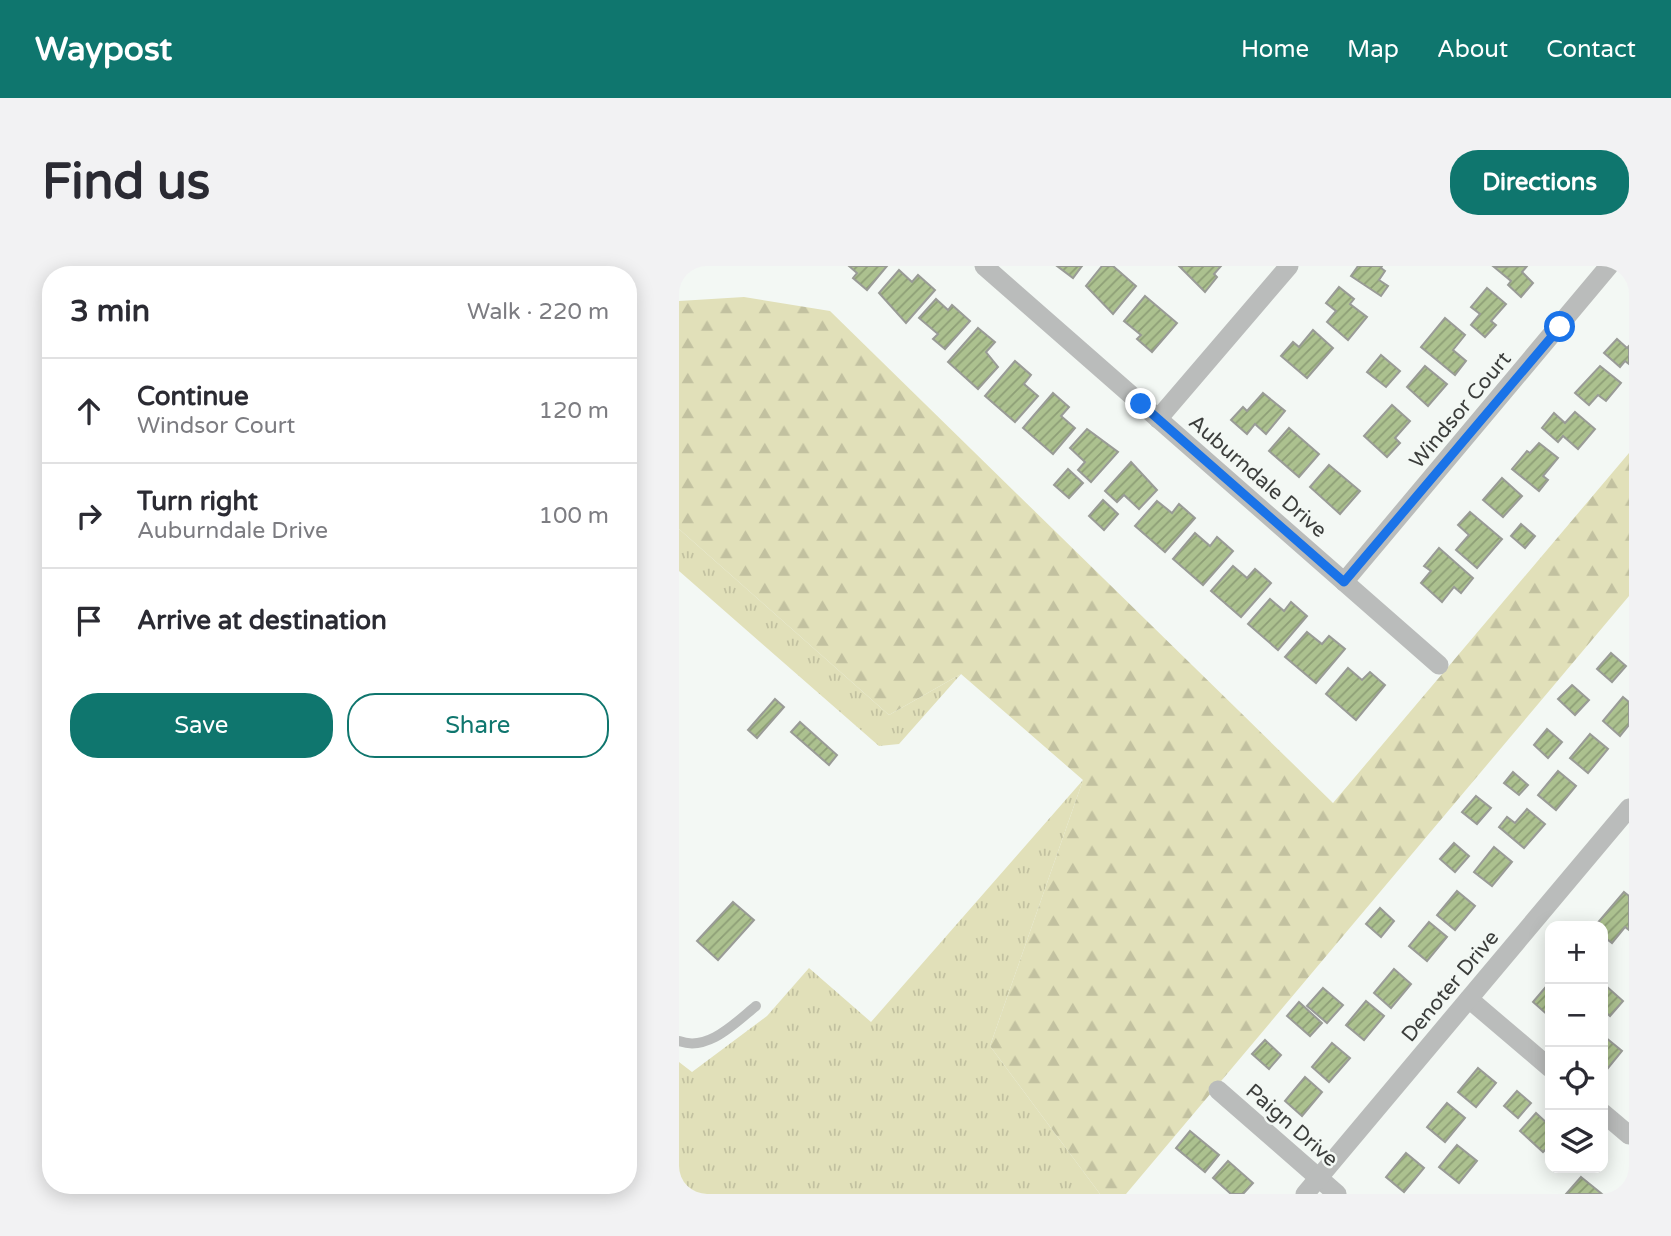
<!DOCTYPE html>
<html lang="en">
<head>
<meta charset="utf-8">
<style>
	body { margin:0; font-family:"Varela Round",sans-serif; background:#f2f2f3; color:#2b2b33 }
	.controls { position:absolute; right:21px; bottom:21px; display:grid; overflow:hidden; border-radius:14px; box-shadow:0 4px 18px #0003 }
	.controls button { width:63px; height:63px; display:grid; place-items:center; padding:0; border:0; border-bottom:2px solid #e1e1e2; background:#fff; color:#2b2b33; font:35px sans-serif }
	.stop { position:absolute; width:21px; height:21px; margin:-16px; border:5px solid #1a73e8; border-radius:50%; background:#fff }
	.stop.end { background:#1a73e8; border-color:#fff; box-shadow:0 2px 7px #0008 }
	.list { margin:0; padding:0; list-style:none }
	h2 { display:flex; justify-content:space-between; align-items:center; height:91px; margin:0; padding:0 28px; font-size:30px }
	h2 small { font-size:23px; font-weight:400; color:#7c7c81 }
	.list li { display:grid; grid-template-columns:46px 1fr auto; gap:21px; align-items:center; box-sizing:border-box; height:105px; padding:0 28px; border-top:2px solid #e1e1e2 }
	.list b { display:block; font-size:26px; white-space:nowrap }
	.list p { margin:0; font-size:23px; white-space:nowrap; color:#7c7c81 }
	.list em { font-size:23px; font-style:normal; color:#7c7c81 }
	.actions { display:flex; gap:14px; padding:21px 28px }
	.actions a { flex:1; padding:16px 0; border:2px solid #0f766e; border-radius:28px; text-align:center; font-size:24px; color:#0f766e }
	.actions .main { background:#0f766e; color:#fff }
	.icon { flex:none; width:38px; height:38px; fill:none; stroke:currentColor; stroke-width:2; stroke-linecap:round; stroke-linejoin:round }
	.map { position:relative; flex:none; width:950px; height:928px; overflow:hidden; border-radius:28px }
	header { display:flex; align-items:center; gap:42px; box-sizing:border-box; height:98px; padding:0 35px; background:#0f766e; color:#fff }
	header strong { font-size:33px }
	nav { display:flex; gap:38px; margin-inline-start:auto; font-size:24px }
	.intro { display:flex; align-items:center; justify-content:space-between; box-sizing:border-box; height:168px; padding:0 42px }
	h1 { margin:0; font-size:49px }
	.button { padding:18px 32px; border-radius:28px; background:#0f766e; color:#fff; font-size:24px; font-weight:700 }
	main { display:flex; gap:42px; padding:0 42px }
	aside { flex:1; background:#fff; border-radius:28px; box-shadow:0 4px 18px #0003 }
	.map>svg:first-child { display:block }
</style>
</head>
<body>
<header>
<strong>Waypost</strong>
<nav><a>Home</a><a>Map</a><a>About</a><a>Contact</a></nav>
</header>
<div class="intro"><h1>Find us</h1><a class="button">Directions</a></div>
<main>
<aside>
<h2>3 min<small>Walk · 220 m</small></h2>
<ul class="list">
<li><svg class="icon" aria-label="ahead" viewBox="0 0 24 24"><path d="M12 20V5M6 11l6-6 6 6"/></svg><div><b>Continue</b><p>Windsor Court</p></div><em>120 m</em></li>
<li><svg class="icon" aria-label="right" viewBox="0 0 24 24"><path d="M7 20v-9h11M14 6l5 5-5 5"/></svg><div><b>Turn right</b><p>Auburndale Drive</p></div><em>100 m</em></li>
<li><svg class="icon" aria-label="arrive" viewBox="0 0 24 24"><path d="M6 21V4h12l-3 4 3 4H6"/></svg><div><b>Arrive at destination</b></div></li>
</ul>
<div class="actions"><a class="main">Save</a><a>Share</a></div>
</aside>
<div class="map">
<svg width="950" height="928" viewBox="0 0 950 928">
	<defs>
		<pattern id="grass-tufts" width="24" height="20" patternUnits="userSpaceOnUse" patternTransform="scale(1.75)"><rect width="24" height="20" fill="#e1e0b9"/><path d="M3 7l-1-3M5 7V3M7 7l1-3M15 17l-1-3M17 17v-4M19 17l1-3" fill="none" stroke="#c2c1a0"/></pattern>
		<pattern id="forest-firs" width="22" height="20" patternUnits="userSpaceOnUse" patternTransform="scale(1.75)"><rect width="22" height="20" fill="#e1e0b9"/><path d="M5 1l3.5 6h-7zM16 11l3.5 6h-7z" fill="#c2c1a0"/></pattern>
		<pattern id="building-hatch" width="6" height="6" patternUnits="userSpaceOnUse" patternTransform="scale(1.75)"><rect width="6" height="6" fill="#acc18f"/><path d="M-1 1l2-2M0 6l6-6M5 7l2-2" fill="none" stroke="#8d9e76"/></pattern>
	</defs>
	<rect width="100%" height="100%" fill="#f3f8f4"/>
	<g fill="url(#grass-tufts)">
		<polygon points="0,263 210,449 282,408 220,478 200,480 0,305"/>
		<polygon points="404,514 311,780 421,928 0,928 0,796 13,806 88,750 130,702 192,756"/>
	</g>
	<polygon fill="url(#forest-firs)" points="65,31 151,45 654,537 950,187 950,330 447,928 421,928 311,780 404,514 282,408 210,449 0,263 0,35"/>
	<g fill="url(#building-hatch)" stroke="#999b96" stroke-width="2">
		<polygon points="170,0 208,0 188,24 174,12 178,7"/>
		<polygon points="378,0 403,0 394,12"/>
		<polygon points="423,0 434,0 457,20 434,48 407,20"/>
		<polygon points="500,0 542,0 535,8 538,11 526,26"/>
		<polygon points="679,0 703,0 702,2 706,5 700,14 709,20 702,30 672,10"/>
		<polygon points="848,0 843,6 854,17 842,31 829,19 832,15 815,1"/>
		<polygon points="220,4 233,16 239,9 256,24 227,57 200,27"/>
		<polygon points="660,21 675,33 671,38 688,51 669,74 648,56 657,45 647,37"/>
		<polygon points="808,22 827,38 812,55 817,59 806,71 792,59 801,48 792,41"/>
		<polygon points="466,30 498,57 473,86 458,73 462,69 445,55"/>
		<polygon points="257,33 269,44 273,39 291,55 266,83 254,73 259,68 240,52"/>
		<polygon points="766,52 786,69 774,84 787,95 776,109 742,81"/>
		<polygon points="299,62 316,76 307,86 319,101 299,123 269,96"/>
		<polygon points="634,64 654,82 628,112 602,90 614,76 620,81"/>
		<polygon points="938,73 948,82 950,80 950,98 946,95 941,101 925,87"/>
		<polygon points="702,89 721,105 707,121 688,106"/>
		<polygon points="336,95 352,109 345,118 359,130 336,156 306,130"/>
		<polygon points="746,100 768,118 749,140 728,121"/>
		<polygon points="921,100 942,117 927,135 919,129 910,139 896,127"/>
		<polygon points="374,127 390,141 382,150 396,162 374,188 344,162"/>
		<polygon points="584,127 606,145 587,168 576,158 568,168 552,154 564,141 568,145"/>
		<polygon points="713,139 731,155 716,172 721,177 708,191 685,170"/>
		<polygon points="896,146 916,163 899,183 884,170 879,176 863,162 875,147 886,157"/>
		<polygon points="610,162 640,188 620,211 590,185"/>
		<polygon points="408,163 439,186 412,216 399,204 406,196 391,182"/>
		<polygon points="860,177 879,192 864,210 869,214 860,225 833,203 848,185 851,187"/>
		<polygon points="452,196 478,224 460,243 445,229 438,236 426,225"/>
		<polygon points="650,199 681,225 661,248 631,221"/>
		<polygon points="389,203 404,217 390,232 375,219"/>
		<polygon points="823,212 843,230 824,251 804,234"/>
		<polygon points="424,234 439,248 425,264 410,250"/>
		<polygon points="478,235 493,247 500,238 516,252 486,286 456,260"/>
		<polygon points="791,246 823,273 798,302 777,284 790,269 779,259"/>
		<polygon points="842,258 856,270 846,282 832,270"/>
		<polygon points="516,267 531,280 538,271 554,285 524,319 494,293"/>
		<polygon points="760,282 794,312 782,327 775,321 763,336 742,317 752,305 745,300"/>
		<polygon points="554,300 568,312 576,303 592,317 562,351 532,325"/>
		<polygon points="591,333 605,345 612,336 628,350 599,384 569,358"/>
		<polygon points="628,366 643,378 650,370 666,383 637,417 606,391"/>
		<polygon points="932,387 947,400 933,416 918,403"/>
		<polygon points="669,402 683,414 691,406 706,419 677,454 647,428"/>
		<polygon points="893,419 910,434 896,449 879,433"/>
		<polygon points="944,431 950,436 950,459 941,470 924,455"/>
		<polygon points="96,433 105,441 78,472 69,464"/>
		<polygon points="121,456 158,489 150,499 112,466"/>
		<polygon points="868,463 883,476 869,492 855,479"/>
		<polygon points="911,468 929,483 909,507 891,492"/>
		<polygon points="879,505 897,520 877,544 859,529"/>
		<polygon points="834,506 849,519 840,529 825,517"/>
		<polygon points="797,530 812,542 798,558 783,546"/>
		<polygon points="848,543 866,558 845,582 820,561 828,551 836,557"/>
		<polygon points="775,577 790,590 776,606 761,593"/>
		<polygon points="815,581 833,596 813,620 795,606"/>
		<polygon points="778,625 796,640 776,664 758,649"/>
		<polygon points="945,626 950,630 950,664 946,661 933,677 924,670 924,660 916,660"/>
		<polygon points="54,636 75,654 39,694 18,675"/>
		<polygon points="701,642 715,655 702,671 687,658"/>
		<polygon points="750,656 768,671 748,695 730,680"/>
		<polygon points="715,703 732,718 712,742 695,727"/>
		<polygon points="871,716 871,751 854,736"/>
		<polygon points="927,720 944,735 931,750 924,744 924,723"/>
		<polygon points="644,722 664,739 648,757 628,740"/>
		<polygon points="687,735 705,750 685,774 667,759"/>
		<polygon points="620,736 643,757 631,770 608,750"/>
		<polygon points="926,771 943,785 929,802 924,798"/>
		<polygon points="586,774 602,789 590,803 573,788"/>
		<polygon points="653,777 671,792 650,816 633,801"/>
		<polygon points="799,802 817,817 797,841 779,826"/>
		<polygon points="626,811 643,826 623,850 606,835"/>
		<polygon points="838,825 852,837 839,852 825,840"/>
		<polygon points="768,837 786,852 766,876 748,861"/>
		<polygon points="857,847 871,860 871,879 864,886 841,865"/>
		<polygon points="511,865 540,889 526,906 497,882"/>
		<polygon points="778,879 798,895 780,917 760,901"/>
		<polygon points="727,887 745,902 725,926 707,911"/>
		<polygon points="549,895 574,917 564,928 552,928 534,912"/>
		<polygon points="902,911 923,928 887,928"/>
	</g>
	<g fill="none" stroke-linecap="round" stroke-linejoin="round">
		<path stroke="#babcbb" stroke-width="10" d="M0,775C29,786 56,757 77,740"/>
		<g stroke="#babcbb" stroke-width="19">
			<polyline points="305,0 760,399"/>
			<polyline points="479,153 610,0"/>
			<polyline points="665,316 930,0"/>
			<polyline points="790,733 871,802"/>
			<polyline points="539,824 658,928"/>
			<polyline points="924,847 950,869"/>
			<polyline points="626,928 950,542"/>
		</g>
	</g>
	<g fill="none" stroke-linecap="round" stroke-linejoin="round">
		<polyline stroke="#1a73e8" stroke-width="9" points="462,138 665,316 881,61"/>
	</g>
	<g text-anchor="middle" stroke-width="5" stroke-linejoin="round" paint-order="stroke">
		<g font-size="21" fill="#3c3e3c" stroke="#f3f8f4">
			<text transform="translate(781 144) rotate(-50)" y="7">Windsor Court</text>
			<text transform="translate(579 210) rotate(41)" y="7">Auburndale Drive</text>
			<text transform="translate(771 720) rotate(-50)" y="7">Denoter Drive</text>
			<text transform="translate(613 859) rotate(41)" y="7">Paign Drive</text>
		</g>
	</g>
</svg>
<div class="controls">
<button>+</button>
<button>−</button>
<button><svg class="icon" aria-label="locate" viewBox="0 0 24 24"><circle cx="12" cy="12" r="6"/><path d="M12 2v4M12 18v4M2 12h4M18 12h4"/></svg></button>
<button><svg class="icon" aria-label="layers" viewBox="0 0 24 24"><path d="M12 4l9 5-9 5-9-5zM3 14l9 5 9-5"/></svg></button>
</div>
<div class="stop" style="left:881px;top:61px"></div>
<div class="stop end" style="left:462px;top:138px"></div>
</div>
</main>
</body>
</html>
